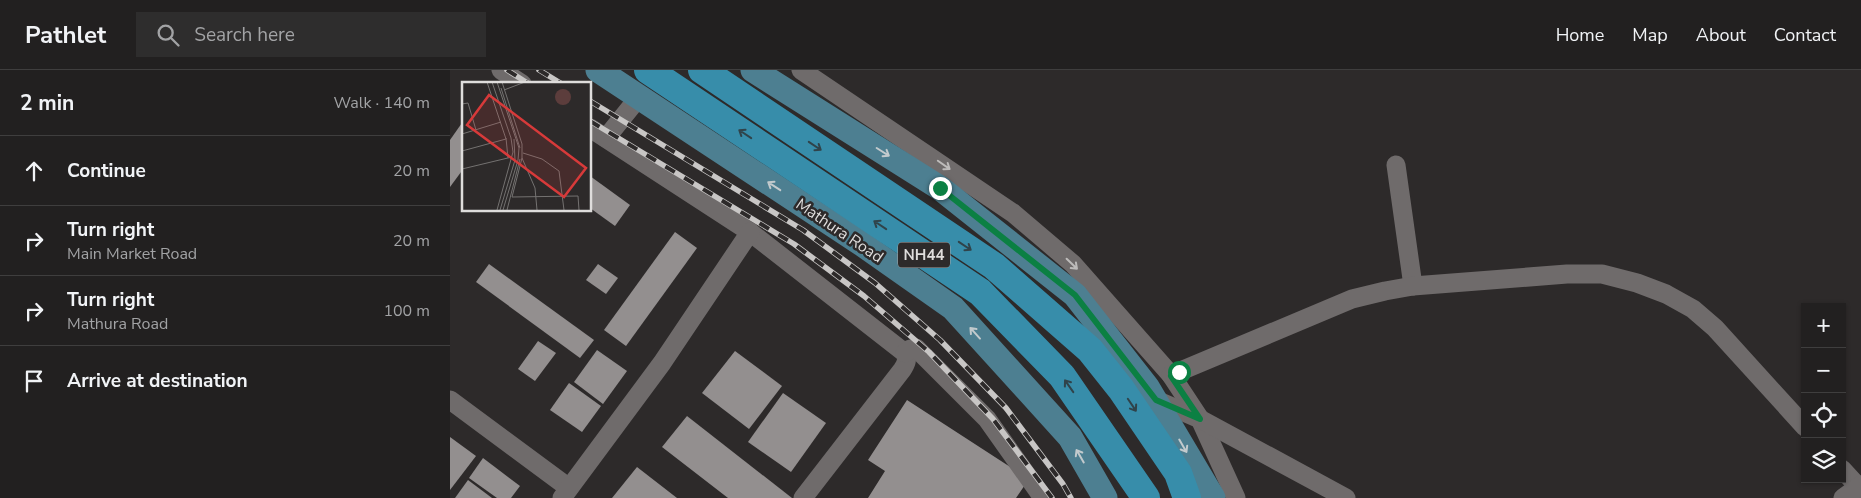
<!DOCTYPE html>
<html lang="en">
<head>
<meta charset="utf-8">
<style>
	body { margin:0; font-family:"Nunito Sans",sans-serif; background:#2e2d2d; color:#f1f3f6 }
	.controls { position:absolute; right:15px; bottom:15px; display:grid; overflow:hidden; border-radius:0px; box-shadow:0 1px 4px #0004 }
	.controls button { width:45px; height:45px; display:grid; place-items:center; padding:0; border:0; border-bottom:1px solid #3f3e3e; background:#222020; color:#f1f3f6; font:25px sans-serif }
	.stop { position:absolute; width:15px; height:15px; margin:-11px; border:4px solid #0b8043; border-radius:50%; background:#fff }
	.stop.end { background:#0b8043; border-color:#fff; box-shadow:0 1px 5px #0008 }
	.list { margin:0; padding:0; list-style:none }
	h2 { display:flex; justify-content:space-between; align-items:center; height:65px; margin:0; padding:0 20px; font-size:21px }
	h2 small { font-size:16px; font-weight:400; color:#a2a3a5 }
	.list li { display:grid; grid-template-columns:32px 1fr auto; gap:15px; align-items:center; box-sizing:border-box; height:70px; padding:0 20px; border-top:1px solid #3f3e3e }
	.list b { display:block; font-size:19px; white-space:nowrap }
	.list p { margin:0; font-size:16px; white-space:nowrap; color:#a2a3a5 }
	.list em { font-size:16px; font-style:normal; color:#a2a3a5 }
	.icon { flex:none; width:28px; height:28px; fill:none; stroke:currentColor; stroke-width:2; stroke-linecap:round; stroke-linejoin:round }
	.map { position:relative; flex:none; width:1411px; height:428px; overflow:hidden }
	header { display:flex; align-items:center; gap:30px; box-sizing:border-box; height:70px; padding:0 25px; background:#222020; border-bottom:1px solid #3f3e3e }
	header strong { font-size:24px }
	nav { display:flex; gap:28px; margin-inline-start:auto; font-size:18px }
	.search { width:350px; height:45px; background:#2e2d2d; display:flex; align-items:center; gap:12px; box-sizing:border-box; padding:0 18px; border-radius:0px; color:#a2a3a5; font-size:19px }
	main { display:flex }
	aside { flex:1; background:#222020 }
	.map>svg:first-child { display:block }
</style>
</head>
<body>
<header>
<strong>Pathlet</strong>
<div class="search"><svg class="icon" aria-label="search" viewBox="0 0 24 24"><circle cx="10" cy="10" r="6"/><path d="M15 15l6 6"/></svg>Search here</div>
<nav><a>Home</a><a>Map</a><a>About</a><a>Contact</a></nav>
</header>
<main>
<aside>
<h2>2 min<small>Walk · 140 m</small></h2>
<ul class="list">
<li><svg class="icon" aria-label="ahead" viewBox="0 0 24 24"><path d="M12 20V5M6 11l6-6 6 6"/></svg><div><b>Continue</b></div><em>20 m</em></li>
<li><svg class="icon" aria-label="right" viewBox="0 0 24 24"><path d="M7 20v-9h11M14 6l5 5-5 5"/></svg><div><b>Turn right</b><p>Main Market Road</p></div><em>20 m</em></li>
<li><svg class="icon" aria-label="right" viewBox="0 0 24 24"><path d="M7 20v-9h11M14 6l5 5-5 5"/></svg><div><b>Turn right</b><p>Mathura Road</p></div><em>100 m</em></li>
<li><svg class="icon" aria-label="arrive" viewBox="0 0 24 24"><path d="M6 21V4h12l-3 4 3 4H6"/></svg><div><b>Arrive at destination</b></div></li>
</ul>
</aside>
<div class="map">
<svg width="1411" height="428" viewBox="0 0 1411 428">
	<rect width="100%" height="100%" fill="#2d2a2a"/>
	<g fill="#938f8f">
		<polygon points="14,50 14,98 0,117 0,70"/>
		<polygon points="140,106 180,135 165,156 140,138"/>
		<polygon points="225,162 247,178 176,276 154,260"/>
		<polygon points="39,194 144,270 130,288 26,212"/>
		<polygon points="148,194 168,208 156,224 136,210"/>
		<polygon points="88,271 106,283 85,311 68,299"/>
		<polygon points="147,280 177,301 153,334 124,312"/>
		<polygon points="285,281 332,316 299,359 252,323"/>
		<polygon points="119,313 151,336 132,362 100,340"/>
		<polygon points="333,323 376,353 341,402 298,372"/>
		<polygon points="457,330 579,409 566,428 418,428 435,401 418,390"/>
		<polygon points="237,346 342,428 278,428 212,377"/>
		<polygon points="0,367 26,386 0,420"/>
		<polygon points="33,388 70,416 61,428 47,428 19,408"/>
		<polygon points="187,397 227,428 162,428"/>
		<polygon points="18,410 42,428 5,428"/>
	</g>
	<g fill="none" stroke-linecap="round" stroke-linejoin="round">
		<g stroke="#6f6b6b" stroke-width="19">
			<polyline points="51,0 72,14"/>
			<polyline points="351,0 563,143 623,194 721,305 750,349 786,428"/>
			<path d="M140,58L300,162L455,283C458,290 456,294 452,300L353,428"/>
			<polyline points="156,68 189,27"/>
			<polyline points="946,95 963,216"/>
			<polyline points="455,283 460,279 466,278 537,349 593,428"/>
			<polyline points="721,305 902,229 935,221 963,216 1117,204 1152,204 1187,213 1216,224 1243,239 1265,258 1355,357"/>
			<polyline points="0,330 119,418"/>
			<polyline points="706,330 750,349 896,428"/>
			<polyline points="1392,399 1411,420"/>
			<polyline points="112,428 212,293 300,162"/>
			<polyline points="1393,428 1411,415"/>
		</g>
		<g stroke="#4d7f91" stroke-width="25">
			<polyline points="148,0 412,174 503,238 620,367 655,428"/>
			<polyline points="303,0 490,118 625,225 697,317 763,428"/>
		</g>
		<g stroke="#378daa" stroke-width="28">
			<polyline points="198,0 530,222 612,306 696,428"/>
			<polyline points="252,0 544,196 640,280 671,319 728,403 737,428"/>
		</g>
		<g stroke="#c8c6c5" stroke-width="5.5">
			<g id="rail">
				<polyline points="57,0 79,14"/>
				<polyline points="89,0 112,14"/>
				<polyline points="140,31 353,160 425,213 490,270 556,338 613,414 621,428"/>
				<polyline points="140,51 344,174 414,226 479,282 543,349 602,428"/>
			</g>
		</g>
		<use href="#rail" stroke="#2d2a2a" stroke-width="4" stroke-dasharray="11" stroke-linecap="butt"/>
	</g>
	<defs><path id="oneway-shaft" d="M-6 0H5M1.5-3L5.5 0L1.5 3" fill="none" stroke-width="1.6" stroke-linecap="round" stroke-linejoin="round" transform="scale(1.25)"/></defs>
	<g stroke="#30434a">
		<use href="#oneway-shaft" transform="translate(295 64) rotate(-146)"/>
		<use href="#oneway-shaft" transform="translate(365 76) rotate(34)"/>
		<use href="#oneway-shaft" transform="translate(430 155) rotate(-146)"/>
		<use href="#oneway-shaft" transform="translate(515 176) rotate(34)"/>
		<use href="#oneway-shaft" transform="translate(619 316) rotate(-125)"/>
		<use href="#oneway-shaft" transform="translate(682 335) rotate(56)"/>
	</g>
	<g stroke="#c2cacd">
		<use href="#oneway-shaft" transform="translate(433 82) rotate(32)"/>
		<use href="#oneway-shaft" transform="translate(324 116) rotate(-147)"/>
		<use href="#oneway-shaft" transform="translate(525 263) rotate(-132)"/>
		<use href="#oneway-shaft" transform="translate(733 376) rotate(60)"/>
		<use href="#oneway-shaft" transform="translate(630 386) rotate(-120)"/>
	</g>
	<g stroke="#bdbbba">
		<use href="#oneway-shaft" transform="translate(494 95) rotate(35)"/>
		<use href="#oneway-shaft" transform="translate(622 194) rotate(44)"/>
	</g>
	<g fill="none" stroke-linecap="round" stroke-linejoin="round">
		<polyline stroke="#0b8043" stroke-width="6" points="490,118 625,225 706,330 750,349 721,306 729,302"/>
	</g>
	<g text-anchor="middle" stroke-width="5" stroke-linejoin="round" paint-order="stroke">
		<rect fill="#2d2a2a" stroke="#aaa7a7" stroke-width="1" x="448" y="172.5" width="52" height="25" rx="4"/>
		<g font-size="15" font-weight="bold" fill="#dfdddc">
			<text x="474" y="190">NH44</text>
		</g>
		<g font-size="16" fill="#dfdddc" stroke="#2d2a2a">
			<text transform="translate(390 160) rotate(34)" y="6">Mathura Road</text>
		</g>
	</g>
	<g transform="translate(12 12)">
		<rect width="129" height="129" fill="#2d2a2a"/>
		<path d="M93 15a8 8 0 1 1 16 0a8 8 0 1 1-16 0Z" fill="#5c3d3c"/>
		<path fill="none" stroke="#747271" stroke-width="1" d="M30,0L49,56L51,70L35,128M35,0L57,66L56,78L41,128M40,0L60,62V76L50,115M39,6L58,66M42,8L63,0M0,22L6,21L14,48M0,52L39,40M44,56L46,76M0,69L44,57L25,0M61,71L80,77L97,89L102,128M60,76L73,106L75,128M0,87L50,75M50,115L116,114L117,128M38,128L53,78L52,57M45,128L58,77"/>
		<path fill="#d73a3a" fill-opacity="0.15" stroke="#d73a3a" stroke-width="2.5" d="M27,13L124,86L102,115L5,43Z"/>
		<rect width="129" height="129" fill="none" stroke="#dfdddc" stroke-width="2.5"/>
	</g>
</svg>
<div class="controls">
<button>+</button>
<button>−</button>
<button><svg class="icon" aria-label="locate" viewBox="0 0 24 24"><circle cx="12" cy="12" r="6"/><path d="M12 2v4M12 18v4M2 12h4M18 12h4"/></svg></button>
<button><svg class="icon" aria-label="layers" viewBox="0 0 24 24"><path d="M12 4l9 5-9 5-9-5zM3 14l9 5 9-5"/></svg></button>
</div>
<div class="stop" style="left:729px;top:302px"></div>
<div class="stop end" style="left:490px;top:118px"></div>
</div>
</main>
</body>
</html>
